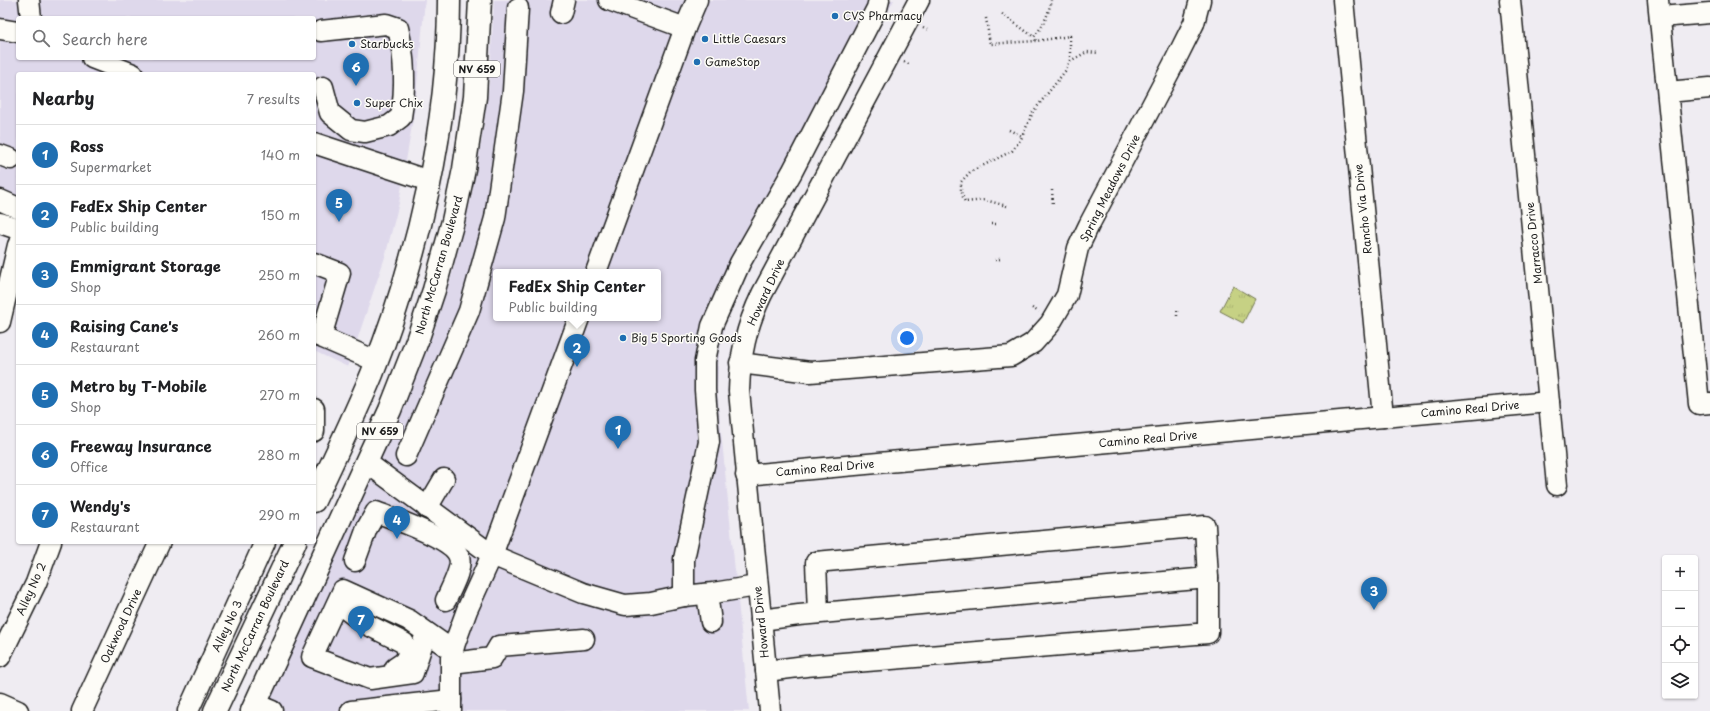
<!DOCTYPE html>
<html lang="en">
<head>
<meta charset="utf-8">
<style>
	body { margin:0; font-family:"Playpen Sans",sans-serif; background:#f2f2f2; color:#202124 }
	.controls { position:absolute; right:12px; bottom:12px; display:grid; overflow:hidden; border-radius:4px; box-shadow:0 1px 3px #0004 }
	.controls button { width:36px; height:36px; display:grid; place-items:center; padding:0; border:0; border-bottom:1px solid #e0e0e0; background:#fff; color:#202124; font:20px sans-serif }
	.you { position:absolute; left:907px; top:338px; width:14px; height:14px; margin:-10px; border:3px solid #fff; border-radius:50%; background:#1a73e8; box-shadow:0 0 0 6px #1a73e833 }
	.badge { display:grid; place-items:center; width:26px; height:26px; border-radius:50%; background:#1f6fb2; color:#fff; font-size:13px; font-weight:700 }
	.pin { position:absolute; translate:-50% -33px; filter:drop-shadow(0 1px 2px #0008) }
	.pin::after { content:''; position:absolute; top:21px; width:14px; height:12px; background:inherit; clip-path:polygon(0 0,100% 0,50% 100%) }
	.popup { position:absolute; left:493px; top:269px; width:168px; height:52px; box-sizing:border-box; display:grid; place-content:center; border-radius:4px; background:#fff; filter:drop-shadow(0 1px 3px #0005); font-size:13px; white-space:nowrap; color:#757577 }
	.popup b { font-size:15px; color:#202124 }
	.popup::after { content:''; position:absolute; left:50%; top:100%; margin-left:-8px; border:8px solid transparent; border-top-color:#fff }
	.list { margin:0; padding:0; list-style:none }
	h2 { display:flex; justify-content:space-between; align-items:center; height:52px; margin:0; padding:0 16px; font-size:17px }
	h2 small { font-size:13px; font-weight:400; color:#757577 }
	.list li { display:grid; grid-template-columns:26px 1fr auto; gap:12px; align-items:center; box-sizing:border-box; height:60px; padding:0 16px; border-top:1px solid #e0e0e0 }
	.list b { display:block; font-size:15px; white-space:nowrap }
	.list p { margin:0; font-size:13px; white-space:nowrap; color:#757577 }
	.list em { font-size:13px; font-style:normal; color:#757577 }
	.icon { flex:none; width:22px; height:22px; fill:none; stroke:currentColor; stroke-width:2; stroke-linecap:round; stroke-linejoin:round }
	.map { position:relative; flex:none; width:1710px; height:711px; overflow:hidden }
	.search { position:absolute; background:#fff; box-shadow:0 1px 3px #0004; left:16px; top:16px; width:300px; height:44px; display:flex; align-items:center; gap:10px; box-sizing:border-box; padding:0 14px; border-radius:4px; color:#757577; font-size:15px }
	.panel { position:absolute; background:#fff; box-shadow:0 1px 3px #0004; left:16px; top:72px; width:300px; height:472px; border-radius:4px }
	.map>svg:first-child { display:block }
</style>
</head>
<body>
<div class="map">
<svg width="1710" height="711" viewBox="0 0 1710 711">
	<defs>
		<pattern id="grass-tufts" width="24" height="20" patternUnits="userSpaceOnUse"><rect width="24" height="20" fill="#c6d184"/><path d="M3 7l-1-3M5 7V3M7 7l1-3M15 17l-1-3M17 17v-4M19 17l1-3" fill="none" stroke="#aab371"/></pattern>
	</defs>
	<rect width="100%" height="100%" fill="#efecf2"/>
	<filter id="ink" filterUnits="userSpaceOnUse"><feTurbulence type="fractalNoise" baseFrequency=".025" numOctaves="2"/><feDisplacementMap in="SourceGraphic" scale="8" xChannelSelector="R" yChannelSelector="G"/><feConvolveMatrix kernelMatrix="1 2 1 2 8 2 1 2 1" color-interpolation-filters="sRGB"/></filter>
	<g filter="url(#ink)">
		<g fill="#ded8eb" fill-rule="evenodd">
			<path d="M0,0H425L415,107L399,203L385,257L348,367L314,351V74H18V220L0,213ZM18,18H314V58H18Z"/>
			<path d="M494,0H894L744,281L725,324L719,353L717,391L749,711H265L353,519L382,450L412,387L435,328L452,274L472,193L482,137L490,75ZM496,272H658V318H496Z"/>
		</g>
		<polygon fill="url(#grass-tufts)" stroke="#717650" points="1233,286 1255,299 1243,323 1220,311"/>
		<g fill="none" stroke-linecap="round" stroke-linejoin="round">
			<g stroke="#1c1c1c" stroke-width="23">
				<g id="minor">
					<polyline points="29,0 31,18"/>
					<polyline points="609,0 685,28 697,0"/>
					<polyline points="1343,0 1383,417"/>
					<polyline points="1510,0 1557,485"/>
					<polyline points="1658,0 1699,404 1710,403"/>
					<polyline points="561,13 564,0"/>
					<polyline points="1660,17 1710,13"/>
					<polyline points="0,29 18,32"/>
					<path d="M321,31L386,24L398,28C405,58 406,87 401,117L389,126L365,132L351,130L330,113L323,87"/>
					<polyline points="92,58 133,74"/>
					<polyline points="1668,92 1710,88"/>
					<polyline points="314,143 429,181"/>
					<polyline points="0,155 11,159"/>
					<polyline points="0,200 18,208"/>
					<polyline points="0,223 18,229"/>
					<polyline points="314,263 340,273 321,337"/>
					<polyline points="596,272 685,28"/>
					<polyline points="0,322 18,245"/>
					<polyline points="314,334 376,361"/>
					<polyline points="740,363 810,372 1011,356 1033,343 1050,324 1067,295 1078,248 1089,225 1173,65 1194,23 1200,0"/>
					<polyline points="314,409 314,431"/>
					<polyline points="406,456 469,311 495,218 513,91 518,8"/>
					<polyline points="366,462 492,555 579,318"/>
					<polyline points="746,475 1549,402"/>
					<polyline points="427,508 444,479"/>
					<path d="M355,561L367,528L376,512C394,519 454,539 459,557C463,568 450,590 446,600"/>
					<polyline points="707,594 711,622"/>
					<polyline points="353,595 347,610 364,623 404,643 409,653 404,662 395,668"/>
					<polyline points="684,596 684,559 709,442 705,390 705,361 712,326 740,263 792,172 877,8 879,0"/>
					<polyline points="818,613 816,562 1205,526 1208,578"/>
					<polyline points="761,620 799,615 1208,578 1208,633 806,666 766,671"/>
					<polyline points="426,633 413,673 370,679 312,657 343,590 409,620 453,651"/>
					<polyline points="0,657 36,583 51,542"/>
					<polyline points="452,663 492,658 499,646 584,639"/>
					<polyline points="0,703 18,711"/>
					<polyline points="255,704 272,711"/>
					<polyline points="82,711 160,542"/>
					<polyline points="188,711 265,542"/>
					<polyline points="351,711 451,700"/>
					<polyline points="451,711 451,658 455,643 467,610 492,555 583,593 625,605 651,603 684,596 713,593 757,586"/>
					<path d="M770,711L739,391C740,355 746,327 762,294L919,0"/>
				</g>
			</g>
			<g stroke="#1c1c1c" stroke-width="25">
				<g id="major">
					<path d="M314,501C334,459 354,417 372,374C418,259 449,125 449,0"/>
					<polyline points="215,711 295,542"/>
					<polyline points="252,711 390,410 417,341 434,290 453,221 464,169 475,97 480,0"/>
				</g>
			</g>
			<g stroke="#1c1c1c" stroke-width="2.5" stroke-dasharray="1 3" stroke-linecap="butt">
				<path d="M1002,14L1034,37C1043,26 1049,14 1051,0"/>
				<polyline points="986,18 990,44 1036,41"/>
				<polyline points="923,28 929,31"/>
				<polyline points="1070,61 1087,52 1099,53"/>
				<polyline points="904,62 911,65"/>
				<polyline points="1009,130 1022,136"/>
				<polyline points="1052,190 1053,205"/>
				<polyline points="1007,206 985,200 965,202 961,192 961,182 970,172 1012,151 1021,139 1033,112 1066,70 1070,61 1070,36 1036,41 1034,37"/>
				<polyline points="991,224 998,224"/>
				<polyline points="995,260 1000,259"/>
				<polyline points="1032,308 1039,312"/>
				<polyline points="1177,311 1177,316"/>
			</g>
			<use href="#minor" stroke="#fdfcf7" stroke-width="20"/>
			<use href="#major" stroke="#fdfcf7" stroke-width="22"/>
		</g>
	</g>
	<g fill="#1f6fb2" stroke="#fdfcf7" stroke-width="1.5">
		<circle cx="835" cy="16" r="4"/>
		<circle cx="705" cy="39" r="4"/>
		<circle cx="352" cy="44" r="4"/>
		<circle cx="697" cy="62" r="4"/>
		<circle cx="357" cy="103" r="4"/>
		<circle cx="623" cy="338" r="4"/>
	</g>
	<g text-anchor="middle" stroke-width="3" stroke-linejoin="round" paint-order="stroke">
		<g fill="#fdfcf7" stroke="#605f5e" stroke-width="1">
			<rect x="454" y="61" width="46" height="16" rx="3"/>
			<rect x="357" y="423" width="46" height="16" rx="3"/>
		</g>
		<g font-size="10" font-weight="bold" fill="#1c1c1c">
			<text x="477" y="73">NV 659</text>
			<text x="380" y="435">NV 659</text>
		</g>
		<g font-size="11" fill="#1c1c1c" stroke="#fdfcf7" text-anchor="start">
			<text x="843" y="20">CVS Pharmacy</text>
			<text x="713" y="43">Little Caesars</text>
			<text x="360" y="48">Starbucks</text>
			<text x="705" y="66">GameStop</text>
			<text x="365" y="107">Super Chix</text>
			<text x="631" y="342">Big 5 Sporting Goods</text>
		</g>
		<g font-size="11" fill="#1c1c1c" stroke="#fdfcf7">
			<text transform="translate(1110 188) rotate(-63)" y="4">Spring Meadows Drive</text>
			<text transform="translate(1363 209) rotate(-96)" y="4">Rancho Via Drive</text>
			<text transform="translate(1534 243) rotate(-96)" y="4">Marracco Drive</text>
			<text transform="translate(439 265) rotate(-74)" y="4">North McCarran Boulevard</text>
			<text transform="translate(766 292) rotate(-65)" y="4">Howard Drive</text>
			<text transform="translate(1470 409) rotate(-5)" y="4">Camino Real Drive</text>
			<text transform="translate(1148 439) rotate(-5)" y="4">Camino Real Drive</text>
			<text transform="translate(825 468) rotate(-5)" y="4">Camino Real Drive</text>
			<text transform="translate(31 589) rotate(-66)" y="4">Alley No 2</text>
			<text transform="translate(761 622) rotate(-96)" y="4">Howard Drive</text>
			<text transform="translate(121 626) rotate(-65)" y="4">Oakwood Drive</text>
			<text transform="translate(227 626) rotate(-65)" y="4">Alley No 3</text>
			<text transform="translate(255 626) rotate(-65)" y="4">North McCarran Boulevard</text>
		</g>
	</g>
</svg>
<div class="controls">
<button>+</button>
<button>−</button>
<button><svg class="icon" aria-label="locate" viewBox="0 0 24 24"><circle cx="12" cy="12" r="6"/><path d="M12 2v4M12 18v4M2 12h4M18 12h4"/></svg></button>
<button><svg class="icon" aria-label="layers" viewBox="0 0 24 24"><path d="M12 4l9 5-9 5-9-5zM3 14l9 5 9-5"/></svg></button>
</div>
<div class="you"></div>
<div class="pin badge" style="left:618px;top:449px">1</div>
<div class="pin badge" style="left:577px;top:367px">2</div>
<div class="popup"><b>FedEx Ship Center</b>Public building</div>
<div class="pin badge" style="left:1374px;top:610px">3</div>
<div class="pin badge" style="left:397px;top:539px">4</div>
<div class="pin badge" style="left:339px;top:222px">5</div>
<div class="pin badge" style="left:356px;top:86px">6</div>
<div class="pin badge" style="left:361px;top:639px">7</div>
<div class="search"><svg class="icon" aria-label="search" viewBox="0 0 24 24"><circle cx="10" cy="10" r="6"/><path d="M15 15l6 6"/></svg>Search here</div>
<section class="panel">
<h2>Nearby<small>7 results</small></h2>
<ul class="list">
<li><span class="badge">1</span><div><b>Ross</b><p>Supermarket</p></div><em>140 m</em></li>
<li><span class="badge">2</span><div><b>FedEx Ship Center</b><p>Public building</p></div><em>150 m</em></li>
<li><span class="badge">3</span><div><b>Emmigrant Storage</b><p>Shop</p></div><em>250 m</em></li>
<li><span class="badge">4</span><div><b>Raising Cane's</b><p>Restaurant</p></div><em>260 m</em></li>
<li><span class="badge">5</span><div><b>Metro by T-Mobile</b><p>Shop</p></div><em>270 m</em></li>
<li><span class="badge">6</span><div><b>Freeway Insurance</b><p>Office</p></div><em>280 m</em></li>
<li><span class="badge">7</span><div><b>Wendy's</b><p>Restaurant</p></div><em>290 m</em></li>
</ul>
</section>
</div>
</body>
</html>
